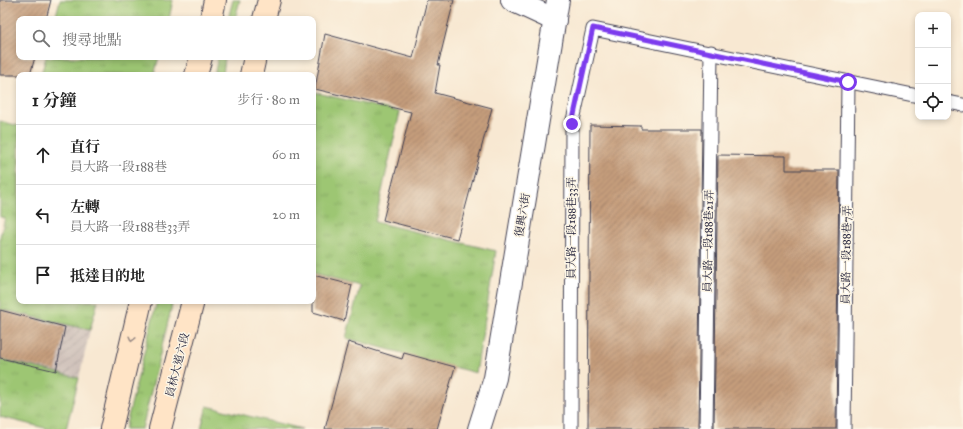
<!DOCTYPE html>
<html lang="zh-TW">
<head>
<meta charset="utf-8">
<style>
	body { margin:0; font-family:"IM FELL Great Primer","Noto Serif TC",serif; background:#f2f2f2; color:#222 }
	.controls { position:absolute; right:12px; top:12px; display:grid; overflow:hidden; border-radius:8px; box-shadow:0 2px 6px #0003 }
	.controls button { width:36px; height:36px; display:grid; place-items:center; padding:0; border:0; border-bottom:1px solid #e0e0e0; background:#fff; color:#222; font:20px sans-serif }
	.stop { position:absolute; width:12px; height:12px; margin:-9px; border:3px solid #7c3aed; border-radius:50%; background:#fff }
	.stop.end { background:#7c3aed; border-color:#fff; box-shadow:0 1px 4px #0008 }
	.list { margin:0; padding:0; list-style:none }
	h2 { display:flex; justify-content:space-between; align-items:center; height:52px; margin:0; padding:0 16px; font-size:17px }
	h2 small { font-size:13px; font-weight:400; color:#767676 }
	.list li { display:grid; grid-template-columns:26px 1fr auto; gap:12px; align-items:center; box-sizing:border-box; height:60px; padding:0 16px; border-top:1px solid #e0e0e0 }
	.list b { display:block; font-size:15px; white-space:nowrap }
	.list p { margin:0; font-size:13px; white-space:nowrap; color:#767676 }
	.list em { font-size:13px; font-style:normal; color:#767676 }
	.icon { flex:none; width:22px; height:22px; fill:none; stroke:currentColor; stroke-width:2; stroke-linecap:round; stroke-linejoin:round }
	.map { position:relative; flex:none; width:963px; height:429px; overflow:hidden }
	.search { position:absolute; background:#fff; box-shadow:0 2px 6px #0003; left:16px; top:16px; width:300px; height:44px; display:flex; align-items:center; gap:10px; box-sizing:border-box; padding:0 14px; border-radius:8px; color:#767676; font-size:15px }
	.panel { position:absolute; background:#fff; box-shadow:0 2px 6px #0003; left:16px; top:72px; width:300px; height:232px; border-radius:8px }
	.map>svg:first-child { display:block }
</style>
</head>
<body>
<div class="map">
<svg width="963" height="429" viewBox="0 0 963 429">
	<defs>
		<pattern id="industrial-furrows" width="10" height="10" patternUnits="userSpaceOnUse"><rect width="10" height="10" fill="#cfc1ba"/><path d="M-1 1l2-2M0 10L10 0M9 11l2-2" fill="none" stroke="#b1a6a1"/></pattern>
		<pattern id="grass-tufts" width="24" height="20" patternUnits="userSpaceOnUse"><rect width="24" height="20" fill="#9dc673"/><path d="M3 7l-1-3M5 7V3M7 7l1-3M15 17l-1-3M17 17v-4M19 17l1-3" fill="none" stroke="#87aa64"/></pattern>
		<pattern id="building-hatch" width="6" height="6" patternUnits="userSpaceOnUse"><rect width="6" height="6" fill="#c59d7c"/><path d="M-1 1l2-2M0 6l6-6M5 7l2-2" fill="none" stroke="#a08067"/></pattern>
	</defs>
	<rect width="100%" height="100%" fill="#fcf5e5"/>
	<filter id="ink" filterUnits="userSpaceOnUse"><feTurbulence type="fractalNoise" baseFrequency=".025" numOctaves="2"/><feDisplacementMap in="SourceGraphic" scale="8" xChannelSelector="R" yChannelSelector="G"/><feConvolveMatrix kernelMatrix="1 2 1 2 8 2 1 2 1" color-interpolation-filters="sRGB"/></filter>
	<filter id="wash" filterUnits="userSpaceOnUse"><feTurbulence type="fractalNoise" baseFrequency=".012" numOctaves="4" result="noise"/><feDisplacementMap in="SourceGraphic" scale="16" xChannelSelector="R" yChannelSelector="G"/><feGaussianBlur stdDeviation="0.9" result="paint"/><feColorMatrix in="noise" values="0 0 0 0 0 0 0 0 0 0 0 0 0 0 0 0 0 1.4 0 .05"/><feComposite in="paint" operator="in"/></filter>
	<g filter="url(#wash)">
		<rect width="100%" height="100%" fill="#f8e8d2"/>
		<polygon fill="url(#industrial-furrows)" points="0,309 90,330 79,378 0,359"/>
		<g fill="url(#grass-tufts)" stroke="#607457">
			<polygon points="60,0 173,0 169,19 55,19"/>
			<polygon points="233,0 240,0 235,19 228,19"/>
			<polygon points="46,57 159,57 154,75 41,75"/>
			<polygon points="218,57 225,57 223,75 214,75"/>
			<polygon points="313,92 400,112 375,222 496,251 476,373 346,338 360,286 313,274"/>
			<polygon points="0,121 19,126 19,301 98,301 90,330 0,309 0,237 5,218 0,217"/>
			<polygon points="157,301 173,301 142,429 125,429"/>
			<polygon points="0,359 79,378 66,429 49,429 0,417"/>
			<polygon points="207,406 302,429 201,429"/>
		</g>
		<g id="blocks">
			<g fill="url(#building-hatch)">
				<polygon points="0,0 51,0 46,19 19,19 19,57 35,57 30,75 0,75"/>
				<polygon points="427,0 454,0 438,65 440,65 435,93 492,108 457,239 383,220 411,112 315,89 325,34 413,58"/>
				<polygon points="590,125 641,126 641,129 702,129 698,429 588,429"/>
				<polygon points="718,155 786,156 786,170 839,170 836,429 714,429"/>
				<polygon points="313,275 352,285 344,321 313,312"/>
				<polygon points="0,310 65,327 56,371 0,358"/>
				<polygon points="348,342 402,359 404,353 455,367 437,429 325,429"/>
			</g>
		</g>
	</g>
	<g filter="url(#ink)">
		<use href="#blocks" fill-opacity="0" stroke="#424052" stroke-width="1"/>
		<g fill="none" stroke-linecap="round" stroke-linejoin="round">
			<g stroke="#424052" stroke-width="15">
				<g id="lane">
					<polyline points="948,102 963,105"/>
					<polyline points="571,429 572,125 593,29 918,96"/>
					<polyline points="706,429 711,52"/>
					<polyline points="844,429 848,82"/>
				</g>
			</g>
			<g stroke="#424052" stroke-width="24">
				<g id="street">
					<polyline points="512,0 555,20"/>
					<polyline points="479,429 495,378 558,0"/>
				</g>
			</g>
			<g stroke="#424052" stroke-width="24">
				<g id="secondary">
					<polyline points="211,19 215,0"/>
					<polyline points="264,19 269,0"/>
					<polyline points="196,75 201,57"/>
					<polyline points="251,75 255,57"/>
					<polyline points="111,429 141,301"/>
					<polyline points="160,429 193,301"/>
				</g>
			</g>
			<use href="#lane" stroke="#fff" stroke-width="13"/>
			<use href="#street" stroke="#fff" stroke-width="22"/>
			<use href="#secondary" stroke="#ffe4c6" stroke-width="22"/>
		</g>
		<defs><path id="oneway-chevron" d="M-2-3.5L2.5 0L-2 3.5" fill="none" stroke-width="1.6" stroke-linecap="round" stroke-linejoin="round"/></defs>
		<use stroke="#9c8d87" href="#oneway-chevron" transform="translate(132 339) rotate(104)"/>
	</g>
	<g fill="none" stroke-linecap="round" stroke-linejoin="round" filter="url(#ink)">
		<polyline stroke="#7c3aed" stroke-width="5" points="572,124 593,28 848,82"/>
	</g>
	<g text-anchor="middle" stroke-width="3" stroke-linejoin="round" paint-order="stroke">
		<g font-size="11" fill="#22223b" stroke="#fcf5e5">
			<text transform="translate(522 215) rotate(-81)" y="4">復興六街</text>
			<text transform="translate(571 228) rotate(-90)" y="4">員大路一段188巷33弄</text>
			<text transform="translate(708 241) rotate(-89)" y="4">員大路一段188巷21弄</text>
			<text transform="translate(846 255) rotate(-89)" y="4">員大路一段188巷7弄</text>
			<text transform="translate(177 365) rotate(-76)" y="4">員林大道六段</text>
		</g>
	</g>
</svg>
<div class="controls">
<button>+</button>
<button>−</button>
<button><svg class="icon" aria-label="locate" viewBox="0 0 24 24"><circle cx="12" cy="12" r="6"/><path d="M12 2v4M12 18v4M2 12h4M18 12h4"/></svg></button>
</div>
<div class="stop" style="left:848px;top:82px"></div>
<div class="stop end" style="left:572px;top:124px"></div>
<div class="search"><svg class="icon" aria-label="search" viewBox="0 0 24 24"><circle cx="10" cy="10" r="6"/><path d="M15 15l6 6"/></svg>搜尋地點</div>
<section class="panel">
<h2>1 分鐘<small>步行 · 80 m</small></h2>
<ul class="list">
<li><svg class="icon" aria-label="ahead" viewBox="0 0 24 24"><path d="M12 20V5M6 11l6-6 6 6"/></svg><div><b>直行</b><p>員大路一段188巷</p></div><em>60 m</em></li>
<li><svg class="icon" aria-label="left" viewBox="0 0 24 24"><path d="M17 20v-9H6M10 6l-5 5 5 5"/></svg><div><b>左轉</b><p>員大路一段188巷33弄</p></div><em>20 m</em></li>
<li><svg class="icon" aria-label="arrive" viewBox="0 0 24 24"><path d="M6 21V4h12l-3 4 3 4H6"/></svg><div><b>抵達目的地</b></div></li>
</ul>
</section>
</div>
</body>
</html>
